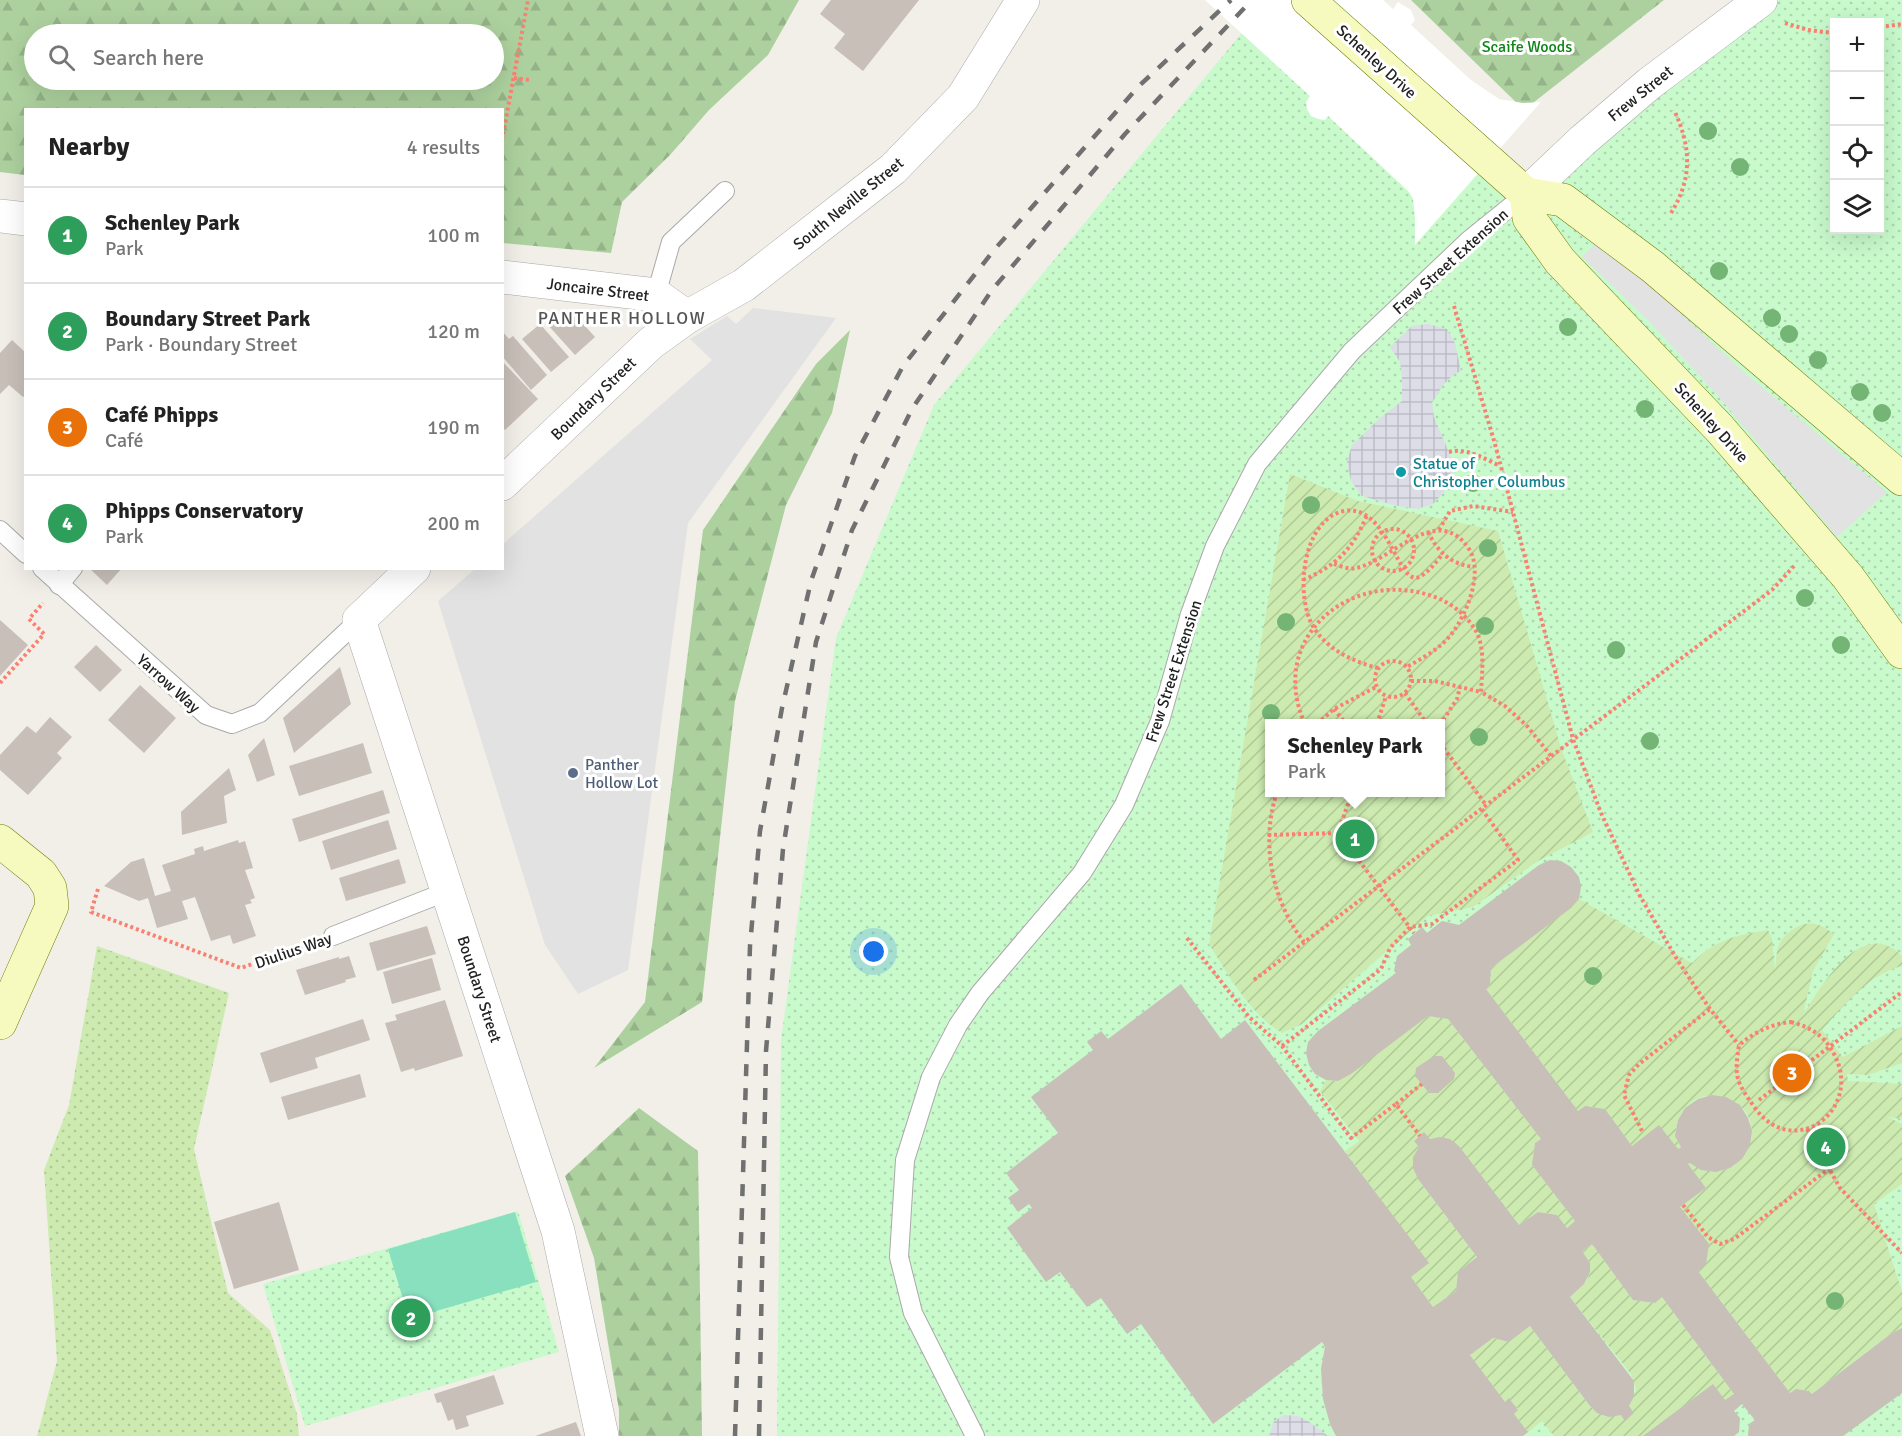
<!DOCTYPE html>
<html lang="en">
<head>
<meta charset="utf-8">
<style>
	body { margin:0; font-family:Signika,sans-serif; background:#f2f2f2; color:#222 }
	.controls { position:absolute; right:18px; top:18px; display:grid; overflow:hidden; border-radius:0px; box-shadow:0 6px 24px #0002 }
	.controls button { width:54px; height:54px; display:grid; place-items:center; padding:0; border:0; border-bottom:2px solid #e0e0e0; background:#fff; color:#222; font:30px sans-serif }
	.you { position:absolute; left:874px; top:952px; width:21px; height:21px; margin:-15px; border:4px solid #fff; border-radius:50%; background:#1a73e8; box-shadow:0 0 0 9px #1a73e833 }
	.badge { display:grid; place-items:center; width:39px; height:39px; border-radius:50%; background:#7c3aed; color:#fff; font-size:20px; font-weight:700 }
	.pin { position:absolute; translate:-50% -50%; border:3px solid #fff; box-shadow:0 2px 6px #0006 }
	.popup { position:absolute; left:1265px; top:719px; width:180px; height:78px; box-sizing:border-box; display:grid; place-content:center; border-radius:0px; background:#fff; filter:drop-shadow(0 2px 4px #0005); font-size:20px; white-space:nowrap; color:#767676 }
	.popup b { font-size:22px; color:#222 }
	.popup::after { content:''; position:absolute; left:50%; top:100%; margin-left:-12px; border:12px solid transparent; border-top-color:#fff }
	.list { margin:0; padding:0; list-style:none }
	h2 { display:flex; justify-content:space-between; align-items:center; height:78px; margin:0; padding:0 24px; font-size:26px }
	h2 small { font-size:20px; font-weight:400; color:#767676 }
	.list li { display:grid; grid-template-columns:39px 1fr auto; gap:18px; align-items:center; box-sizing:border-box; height:96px; padding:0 24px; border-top:2px solid #e0e0e0 }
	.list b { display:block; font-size:22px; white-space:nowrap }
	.list p { margin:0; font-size:20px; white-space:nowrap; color:#767676 }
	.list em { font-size:20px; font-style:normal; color:#767676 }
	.icon { flex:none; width:33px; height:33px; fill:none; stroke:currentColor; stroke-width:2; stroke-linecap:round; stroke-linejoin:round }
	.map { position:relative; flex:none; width:1902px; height:1436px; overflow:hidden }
	.search { position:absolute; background:#fff; box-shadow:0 6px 24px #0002; left:24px; top:24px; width:480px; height:66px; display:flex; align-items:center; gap:15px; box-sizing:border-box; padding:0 21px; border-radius:33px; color:#767676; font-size:22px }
	.panel { position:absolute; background:#fff; box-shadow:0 6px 24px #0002; left:24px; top:108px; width:480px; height:462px; border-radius:0px }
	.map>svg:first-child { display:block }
</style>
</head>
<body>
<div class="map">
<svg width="1902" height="1436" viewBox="0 0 1902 1436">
	<defs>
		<pattern id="grass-dots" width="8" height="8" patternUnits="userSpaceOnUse" patternTransform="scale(1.5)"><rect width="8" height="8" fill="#cdebb0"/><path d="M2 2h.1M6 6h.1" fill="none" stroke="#b0c997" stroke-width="1.8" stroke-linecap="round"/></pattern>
		<pattern id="forest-firs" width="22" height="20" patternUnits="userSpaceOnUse" patternTransform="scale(1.5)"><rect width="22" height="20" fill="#add19e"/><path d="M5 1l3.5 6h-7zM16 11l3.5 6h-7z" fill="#95b388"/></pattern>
		<pattern id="park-dots" width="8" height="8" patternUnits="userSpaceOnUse" patternTransform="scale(1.5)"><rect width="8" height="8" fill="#c8facc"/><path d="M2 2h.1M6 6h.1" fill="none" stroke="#acd6af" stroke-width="1.8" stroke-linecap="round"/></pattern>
		<pattern id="garden-furrows" width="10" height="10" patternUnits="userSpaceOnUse" patternTransform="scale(1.5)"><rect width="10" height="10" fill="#cdebb0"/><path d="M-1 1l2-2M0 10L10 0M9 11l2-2" fill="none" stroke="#b0c997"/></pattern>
		<pattern id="plaza-grid" width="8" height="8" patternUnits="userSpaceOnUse" patternTransform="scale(1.5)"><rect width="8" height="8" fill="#dddde8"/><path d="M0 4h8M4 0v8" fill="none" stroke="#bdbdc7"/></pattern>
	</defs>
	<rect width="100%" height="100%" fill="#f2efe9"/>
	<polygon fill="url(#grass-dots)" points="97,946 229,993 194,1149 228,1293 270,1330 297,1414 299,1436 37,1436 57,1361 44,1170 69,1105"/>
	<g fill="url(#forest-firs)" fill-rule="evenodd">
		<path d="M0,0H799L768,55L709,110L670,155L622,202L611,253L503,243L502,110H26L25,175L0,172ZM494,34V80H34V34Z"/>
		<polygon points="1411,0 1664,0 1524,110"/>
		<polygon points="850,330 832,413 786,505 735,701 702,1002 594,1068 645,1002 703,530 816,364"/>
		<polygon points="639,1108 698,1151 702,1436 619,1436 619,1410 594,1258 565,1176"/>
	</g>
	<g fill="url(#park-dots)" fill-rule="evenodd">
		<path d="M1269,0L1526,194L1761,0H1902V1436H777L781,1040L836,638L934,405ZM1834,22H1880V230H1834ZM1270,724H1440V792H1270Z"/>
		<polygon points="518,1211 559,1352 305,1426 263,1284"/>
	</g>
	<g fill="url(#garden-furrows)" fill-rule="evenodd">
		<path d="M1290,474L1358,501L1498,531L1561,748L1593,832L1538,861L1473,907L1428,916L1302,1024L1282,1033C1249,1013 1229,976 1209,944ZM1270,724H1440V792H1270Z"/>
		<path d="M1579,899L1692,963C1715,940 1736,935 1768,930L1772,939L1775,970C1776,963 1776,954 1778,947C1784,931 1806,918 1821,926C1826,928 1830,931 1834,934L1813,971L1803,1015C1821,986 1862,915 1902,956V966C1868,975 1844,1005 1822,1030L1843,1057L1902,1026V1063L1868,1075L1847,1074L1848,1081L1902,1084V1119L1888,1117L1902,1124V1184L1874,1204L1902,1292V1328L1892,1333L1812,1394L1809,1391L1796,1389L1790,1393L1698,1271L1680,1207L1706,1188L1688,1164L1690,1163C1712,1177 1736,1173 1748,1148C1755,1136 1752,1115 1740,1106C1735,1102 1720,1097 1713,1096C1693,1093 1674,1116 1676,1135C1676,1139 1679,1143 1681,1147L1678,1149L1659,1126L1632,1146L1605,1109L1585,1106L1578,1111L1486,989L1490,985L1491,968Z"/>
		<path d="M1428,1016L1448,1019L1541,1139L1535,1143L1532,1165L1575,1221L1567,1228L1557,1215L1538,1212L1519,1225L1459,1146C1449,1138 1443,1136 1430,1139L1424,1133L1414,1140L1419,1147C1412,1159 1412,1166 1418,1179L1477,1257L1458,1272L1456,1291L1433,1307L1411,1277L1428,1263L1345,1151L1359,1141L1320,1091L1326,1080L1338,1081Z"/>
		<path d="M1592,1244L1633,1300L1655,1303L1662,1297L1734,1394L1725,1400L1712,1385L1644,1436H1554L1542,1421L1528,1432L1514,1414L1518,1409L1509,1399L1505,1402L1470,1355L1493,1338L1509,1342L1530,1326L1590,1406L1597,1413L1621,1415L1625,1420L1634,1413L1629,1406L1636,1389L1631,1374L1570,1297C1589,1281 1596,1274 1582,1251Z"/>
	</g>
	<polygon fill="#88e0be" points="515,1212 536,1282 409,1319 388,1249"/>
	<g fill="#e2e2e2">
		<polygon points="1600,239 1746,374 1887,492 1837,537 1713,390 1647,319 1582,257"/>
		<polygon points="753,308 836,318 688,523 628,970 578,994 545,945 438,601 475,569 502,568 503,544 712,360 690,339 727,316 736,324"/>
	</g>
	<g fill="url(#plaza-grid)">
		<polygon points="1428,324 1447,329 1455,343 1461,371 1454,374 1443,385 1432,403 1434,417 1453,462 1452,477 1444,492 1433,504 1417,509 1393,505 1362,496 1351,481 1347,461 1352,445 1380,418 1402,401 1402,377 1400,362 1390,347 1412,326"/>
		<polygon points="1284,1415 1298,1416 1308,1421 1328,1436 1269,1436 1274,1421"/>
	</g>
	<polygon fill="#fff" points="1205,0 1383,0 1393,9 1398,2 1411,10 1415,20 1411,25 1471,80 1499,99 1523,103 1541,102 1415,245 1415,218 1413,199 1409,192 1328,116 1325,120 1318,119 1311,116 1307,109 1306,102 1310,96"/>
	<g fill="#c7bfb8">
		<polygon points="831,0 919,0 863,71 834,48 845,34 820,14"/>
		<polygon points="556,316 577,317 595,337 575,355 547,324"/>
		<polygon points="540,324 569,357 551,372 522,339"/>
		<polygon points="502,331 509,339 513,336 547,375 531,390 502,356"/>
		<polygon points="12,340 26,353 26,394 23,397 9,385 0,394 0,353"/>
		<polygon points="502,361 538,399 505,430 502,427"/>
		<polygon points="89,568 122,568 107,585"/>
		<polygon points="0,620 28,645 0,676"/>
		<polygon points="96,645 122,670 100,692 74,667"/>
		<polygon points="340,667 351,704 294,753 283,718"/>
		<polygon points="140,685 176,718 144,753 108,720"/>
		<polygon points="50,717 72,737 57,753 62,758 28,795 0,770 0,755 27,726 36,733"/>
		<polygon points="264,738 275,775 257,782 248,755"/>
		<polygon points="363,743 372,773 299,796 289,766"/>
		<polygon points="229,768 236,790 224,796 227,823 182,835 181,812"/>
		<polygon points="383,790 390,813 299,842 292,819"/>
		<polygon points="388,820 397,849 331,870 322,841"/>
		<polygon points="238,840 239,843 245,841 253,868 245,870 255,898 250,900 252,903 245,905 256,936 233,944 230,935 211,941 195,897 182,901 188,919 157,928 148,898 139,901 104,886 131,862 144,858 155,896 171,891 162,865 195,854 194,849 203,846 204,851"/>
		<polygon points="399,859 406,883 346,901 339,878"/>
		<polygon points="1550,860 1561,861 1571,867 1579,877 1581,887 1579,899 1571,908 1491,968 1490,985 1486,989 1578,1111 1585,1106 1605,1109 1632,1146 1659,1125 1678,1149 1681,1147 1675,1136 1678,1120 1685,1108 1698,1099 1712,1095 1726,1097 1740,1105 1748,1118 1752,1131 1750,1146 1742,1159 1730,1168 1716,1172 1701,1170 1690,1163 1688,1164 1706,1188 1680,1207 1709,1244 1706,1264 1698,1271 1790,1393 1796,1389 1809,1391 1812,1394 1892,1333 1902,1328 1902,1393 1843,1436 1748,1436 1749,1424 1755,1420 1742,1404 1734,1411 1740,1418 1739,1432 1734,1436 1643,1436 1713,1384 1725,1400 1734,1394 1662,1297 1655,1303 1633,1300 1592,1244 1582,1251 1590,1263 1590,1272 1584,1284 1570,1297 1634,1381 1634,1396 1629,1406 1634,1413 1625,1421 1621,1415 1609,1417 1597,1413 1590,1406 1530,1326 1509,1342 1493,1338 1470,1355 1505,1402 1509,1398 1518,1410 1514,1414 1528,1432 1523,1436 1336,1436 1330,1424 1323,1399 1321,1369 1325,1347 1322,1342 1213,1424 1141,1324 1127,1334 1101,1298 1087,1307 1060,1272 1046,1282 1007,1228 1032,1208 1029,1204 1018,1212 1008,1198 1019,1190 1006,1173 1058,1133 1031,1097 1093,1050 1087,1042 1101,1031 1108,1039 1181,984 1221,1039 1245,1020 1429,1263 1411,1277 1433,1307 1456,1291 1458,1272 1477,1257 1418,1179 1413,1168 1413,1157 1419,1147 1414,1141 1424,1132 1430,1139 1440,1137 1450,1139 1459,1146 1519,1225 1538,1212 1557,1215 1567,1228 1575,1221 1532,1165 1535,1143 1541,1139 1448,1019 1428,1016 1351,1074 1338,1081 1326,1080 1315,1074 1309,1065 1306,1053 1308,1042 1318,1031 1396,973 1394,971 1397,956 1411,945 1408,939 1422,927 1427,933 1442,921 1459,925 1539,865"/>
		<polygon points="427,926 436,954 377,971 369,943"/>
		<polygon points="349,956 356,977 345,980 346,982 305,995 296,970 339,957 339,959"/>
		<polygon points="432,958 441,990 392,1004 383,972"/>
		<polygon points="445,1000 463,1056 415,1071 414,1068 401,1072 385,1023 397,1020 395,1015"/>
		<polygon points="363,1019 370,1040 315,1058 318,1068 270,1083 260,1053"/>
		<polygon points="1434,1056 1442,1056 1455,1073 1454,1079 1438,1093 1429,1093 1415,1076 1416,1068"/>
		<polygon points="360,1074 366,1097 288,1120 281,1097"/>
		<polygon points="279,1202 299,1270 234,1289 214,1222"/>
		<polygon points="494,1375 504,1404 466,1416 469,1426 456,1430 453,1419 448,1421 441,1402 437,1403 434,1394"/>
		<polygon points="576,1422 581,1436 535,1436"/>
	</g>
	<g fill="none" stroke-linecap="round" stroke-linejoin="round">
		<g stroke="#a9a9a9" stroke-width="20">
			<g id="lane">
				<polyline points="656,295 671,242 725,191"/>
				<polyline points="0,530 26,554"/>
				<polyline points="42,568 206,715 232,724 260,713 359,620"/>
				<polyline points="59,585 73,568"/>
				<polyline points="333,936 448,891"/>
				<polyline points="975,1436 913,1313 899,1257 905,1160 931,1077 958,1025 980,993 1082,873 1124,805 1160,721 1190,614 1215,546 1257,464 1352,351 1469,240 1526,194"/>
			</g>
		</g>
		<g stroke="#a9a9a9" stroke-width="34">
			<g id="street">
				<polyline points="1526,194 1582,141 1650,83 1761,0"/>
				<polyline points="0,216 26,219"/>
				<polyline points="502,277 656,295 687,317"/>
				<polyline points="502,484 651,343 687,317 744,285 893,169 963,97 1023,0"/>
				<polyline points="414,568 359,620 558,1231 602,1436"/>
			</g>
		</g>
		<g stroke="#707d05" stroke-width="34">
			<g id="secondary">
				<polyline points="1308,0 1526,194 1563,200 1653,267 1902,479"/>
				<polyline points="1526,194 1529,218 1560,261 1720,429 1848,577 1902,652"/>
				<polyline points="0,841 41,874 50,888 52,906 0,1023"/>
			</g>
		</g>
		<g stroke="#fa8072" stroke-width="4" stroke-dasharray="3 3" stroke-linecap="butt">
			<polyline points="1785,23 1808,30 1834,33"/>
			<polyline points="1880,27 1902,24"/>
			<polyline points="514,78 530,80"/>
			<polyline points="502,140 528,0"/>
			<path d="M1671,213C1693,178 1691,146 1674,110"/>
			<polyline points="1454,306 1495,444 1573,739 1601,813 1640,896 1678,961 1710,1009 1739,1045"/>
			<path d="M1449,452C1466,447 1485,459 1500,466"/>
			<circle cx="1393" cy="550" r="21"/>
			<polyline points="1439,530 1450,511 1473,506 1513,512"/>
			<path d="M1428,532C1438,552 1450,564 1474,567"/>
			<path d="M1334,564C1341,566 1349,570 1356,568C1392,561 1437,501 1469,549C1481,568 1472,597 1463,615C1450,643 1433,652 1407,667"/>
			<path d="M1303,580C1336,566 1353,549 1367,515"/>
			<circle cx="1393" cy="679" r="18"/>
			<path d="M1378,668C1354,662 1328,650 1314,628C1294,597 1302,519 1344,511C1388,503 1398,587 1419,577C1428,573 1436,562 1442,555"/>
			<polyline points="1411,681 1435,681 1481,692"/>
			<polyline points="0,683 44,634 29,619 43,603"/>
			<polyline points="1405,693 1427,724"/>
			<polyline points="1334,709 1346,724"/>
			<path d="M1305,724C1266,638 1351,568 1432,596C1451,602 1468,616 1477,633C1485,650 1482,674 1481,692L1505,706L1527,726L1551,756"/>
			<polyline points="1317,724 1334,709 1376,687"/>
			<polyline points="1377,724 1386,696"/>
			<polyline points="1440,725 1457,699 1460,687"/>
			<polyline points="1440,743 1486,805"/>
			<path d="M1277,792C1260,843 1272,901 1304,942"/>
			<polyline points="1352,792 1338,833 1414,933"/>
			<polyline points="1268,835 1338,833"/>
			<polyline points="98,889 91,912 241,968 311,944"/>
			<polyline points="1187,938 1249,1017 1282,1046 1351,1138 1396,1104 1420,1136"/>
			<polyline points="1254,980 1772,590 1795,565"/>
			<path d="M1791,1022C1810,1027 1824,1035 1834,1054C1864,1109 1794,1162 1755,1108C1736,1081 1734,1078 1739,1045C1755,1032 1771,1024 1791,1022Z"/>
			<polyline points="1282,1046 1381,969 1390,948 1410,927 1432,924 1518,860 1481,808"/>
			<polyline points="1759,1100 1902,992"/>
			<polyline points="1396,1104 1422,1084"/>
			<polyline points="1807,1129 1840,1188 1902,1253"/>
			<polyline points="1642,1131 1624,1095 1629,1075 1639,1064 1710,1009"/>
			<polyline points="1683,1205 1708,1237 1720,1244 1734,1239 1829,1169"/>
		</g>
		<use href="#lane" stroke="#fff" stroke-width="18"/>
		<use href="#street" stroke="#fff" stroke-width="33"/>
		<use href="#secondary" stroke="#f7fabf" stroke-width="33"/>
		<g stroke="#707070" stroke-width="4.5" stroke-dasharray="12 12" stroke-linecap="butt">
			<polyline points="735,1436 750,946 760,831 782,708 811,581 855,456 903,366 994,250 1139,86 1231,0"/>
			<polyline points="759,1436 766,1051 783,849 816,642 852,530 912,409 992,290 1125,134 1252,0"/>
		</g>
	</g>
	<g fill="#74b475">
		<circle cx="1708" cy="131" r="9"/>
		<circle cx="1740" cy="167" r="9"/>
		<circle cx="1719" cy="271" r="9"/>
		<circle cx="1772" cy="318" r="9"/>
		<circle cx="1568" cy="327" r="9"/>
		<circle cx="1789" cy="334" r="9"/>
		<circle cx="1818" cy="360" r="9"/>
		<circle cx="1860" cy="392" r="9"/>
		<circle cx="1645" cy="409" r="9"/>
		<circle cx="1882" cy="413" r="9"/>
		<circle cx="1473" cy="483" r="9"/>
		<circle cx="1311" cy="505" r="9"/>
		<circle cx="1488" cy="548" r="9"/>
		<circle cx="1805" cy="598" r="9"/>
		<circle cx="1286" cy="622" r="9"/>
		<circle cx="1485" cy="626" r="9"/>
		<circle cx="1841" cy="645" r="9"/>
		<circle cx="1616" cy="650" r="9"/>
		<circle cx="1271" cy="713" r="9"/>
		<circle cx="1479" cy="737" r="9"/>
		<circle cx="1650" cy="741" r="9"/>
		<circle cx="1593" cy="976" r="9"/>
		<circle cx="1835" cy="1301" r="9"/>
	</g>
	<circle fill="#0f9aa8" stroke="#fff" stroke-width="2" cx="1401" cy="472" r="6"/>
	<circle fill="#5c6f8a" stroke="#fff" stroke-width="2" cx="573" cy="773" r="6"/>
	<g text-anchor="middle" stroke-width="6" stroke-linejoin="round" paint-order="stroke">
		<g font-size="16" fill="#0c8416" stroke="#fff">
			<text x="1527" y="52">Scaife Woods</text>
		</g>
		<g font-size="16" fill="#222" stroke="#fff">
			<text transform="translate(1377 61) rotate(42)" y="6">Schenley Drive</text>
			<text transform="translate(1640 93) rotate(-39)" y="6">Frew Street</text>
			<text transform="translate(848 203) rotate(-39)" y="6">South Neville Street</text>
			<text transform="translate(1450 261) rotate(-42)" y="6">Frew Street Extension</text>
			<text transform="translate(598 289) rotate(7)" y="6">Joncaire Street</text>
			<text transform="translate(593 398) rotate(-44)" y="6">Boundary Street</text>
			<text transform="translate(1712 422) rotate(48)" y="6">Schenley Drive</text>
			<text transform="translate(1173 671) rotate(-72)" y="6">Frew Street Extension</text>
			<text transform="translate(169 683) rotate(42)" y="6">Yarrow Way</text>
			<text transform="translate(293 950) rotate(-19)" y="6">Diulius Way</text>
			<text transform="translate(480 989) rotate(72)" y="6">Boundary Street</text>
		</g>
		<g font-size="16" fill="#0d838f" stroke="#fff" text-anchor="start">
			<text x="1413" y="469">Statue of<tspan x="1413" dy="18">Christopher Columbus</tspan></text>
		</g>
		<g font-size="16" fill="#4e5e75" stroke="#fff" text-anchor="start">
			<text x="585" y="770">Panther<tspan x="585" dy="18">Hollow Lot</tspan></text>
		</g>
		<g font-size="18" letter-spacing="1.5" fill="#555" stroke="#fff">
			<text x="622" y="324">PANTHER HOLLOW</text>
		</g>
	</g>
</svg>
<div class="controls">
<button>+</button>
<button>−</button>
<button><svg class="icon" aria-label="locate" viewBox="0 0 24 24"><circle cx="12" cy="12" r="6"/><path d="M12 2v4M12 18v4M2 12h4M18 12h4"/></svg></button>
<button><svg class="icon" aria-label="layers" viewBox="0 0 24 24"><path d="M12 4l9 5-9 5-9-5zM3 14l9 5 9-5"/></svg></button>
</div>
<div class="you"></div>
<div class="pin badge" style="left:1355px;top:839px;background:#2e9e5b">1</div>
<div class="popup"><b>Schenley Park</b>Park</div>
<div class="pin badge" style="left:411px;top:1318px;background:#2e9e5b">2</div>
<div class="pin badge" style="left:1792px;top:1073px;background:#e8710a">3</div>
<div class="pin badge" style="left:1826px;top:1147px;background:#2e9e5b">4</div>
<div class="search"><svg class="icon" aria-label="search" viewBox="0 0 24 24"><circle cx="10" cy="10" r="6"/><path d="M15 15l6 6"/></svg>Search here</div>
<section class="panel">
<h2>Nearby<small>4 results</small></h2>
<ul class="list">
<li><span class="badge" style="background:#2e9e5b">1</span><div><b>Schenley Park</b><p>Park</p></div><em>100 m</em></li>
<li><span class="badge" style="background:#2e9e5b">2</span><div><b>Boundary Street Park</b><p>Park · Boundary Street</p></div><em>120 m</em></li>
<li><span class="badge" style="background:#e8710a">3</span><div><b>Café Phipps</b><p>Café</p></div><em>190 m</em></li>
<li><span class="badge" style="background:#2e9e5b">4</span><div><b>Phipps Conservatory</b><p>Park</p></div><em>200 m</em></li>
</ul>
</section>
</div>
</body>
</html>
